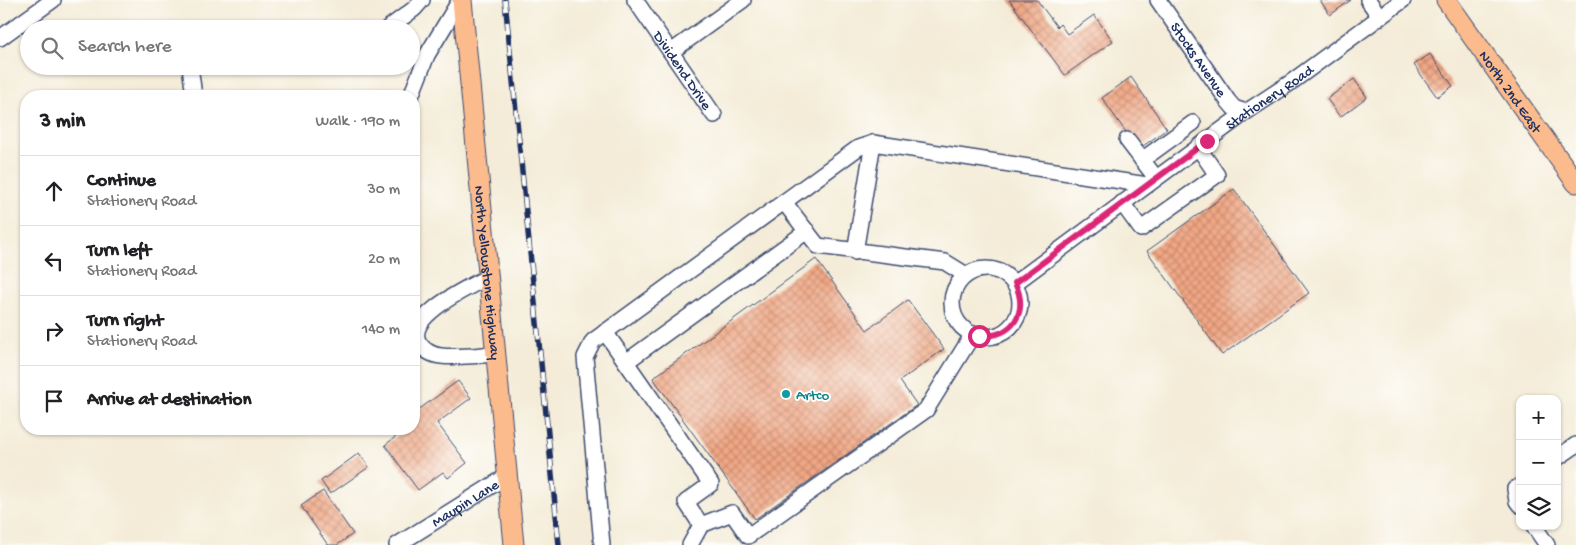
<!DOCTYPE html>
<html lang="en">
<head>
<meta charset="utf-8">
<style>
	body { margin:0; font-family:"Gochi Hand",sans-serif; background:#f2f2f2; color:#202124 }
	.controls { position:absolute; right:15px; bottom:15px; display:grid; overflow:hidden; border-radius:10px; box-shadow:0 1px 4px #0004 }
	.controls button { width:45px; height:45px; display:grid; place-items:center; padding:0; border:0; border-bottom:1px solid #e0e0e0; background:#fff; color:#202124; font:25px sans-serif }
	.stop { position:absolute; width:15px; height:15px; margin:-11px; border:4px solid #db2777; border-radius:50%; background:#fff }
	.stop.end { background:#db2777; border-color:#fff; box-shadow:0 1px 5px #0008 }
	.list { margin:0; padding:0; list-style:none }
	h2 { display:flex; justify-content:space-between; align-items:center; height:65px; margin:0; padding:0 20px; font-size:21px }
	h2 small { font-size:16px; font-weight:400; color:#757577 }
	.list li { display:grid; grid-template-columns:32px 1fr auto; gap:15px; align-items:center; box-sizing:border-box; height:70px; padding:0 20px; border-top:1px solid #e0e0e0 }
	.list b { display:block; font-size:19px; white-space:nowrap }
	.list p { margin:0; font-size:16px; white-space:nowrap; color:#757577 }
	.list em { font-size:16px; font-style:normal; color:#757577 }
	.icon { flex:none; width:28px; height:28px; fill:none; stroke:currentColor; stroke-width:2; stroke-linecap:round; stroke-linejoin:round }
	.map { position:relative; flex:none; width:1576px; height:545px; overflow:hidden }
	.search { position:absolute; background:#fff; box-shadow:0 1px 4px #0004; left:20px; top:20px; width:400px; height:55px; display:flex; align-items:center; gap:12px; box-sizing:border-box; padding:0 18px; border-radius:28px; color:#757577; font-size:19px }
	.panel { position:absolute; background:#fff; box-shadow:0 1px 4px #0004; left:20px; top:90px; width:400px; height:345px; border-radius:20px }
	.map>svg:first-child { display:block }
</style>
</head>
<body>
<div class="map">
<svg width="1576" height="545" viewBox="0 0 1576 545">
	<defs>
		<pattern id="building-cross-hatch" width="8" height="8" patternUnits="userSpaceOnUse" patternTransform="scale(1.25)"><rect width="8" height="8" fill="#f2a784"/><path d="M0 0l8 8M0 8l8-8" fill="none" stroke="#c3886f"/></pattern>
	</defs>
	<rect width="100%" height="100%" fill="#fdfcf7"/>
	<filter id="ink" filterUnits="userSpaceOnUse"><feTurbulence type="fractalNoise" baseFrequency=".02" numOctaves="2"/><feDisplacementMap in="SourceGraphic" scale="10" xChannelSelector="R" yChannelSelector="G"/><feConvolveMatrix kernelMatrix="1 2 1 2 8 2 1 2 1" color-interpolation-filters="sRGB"/></filter>
	<filter id="wash" filterUnits="userSpaceOnUse"><feTurbulence type="fractalNoise" baseFrequency=".0096" numOctaves="4" result="noise"/><feDisplacementMap in="SourceGraphic" scale="20" xChannelSelector="R" yChannelSelector="G"/><feGaussianBlur stdDeviation="1.12" result="paint"/><feColorMatrix in="noise" values="0 0 0 0 0 0 0 0 0 0 0 0 0 0 0 0 0 1.4 0 .05"/><feComposite in="paint" operator="in"/></filter>
	<g filter="url(#wash)">
		<rect width="100%" height="100%" fill="#f4ecd8"/>
		<g id="blocks">
			<g fill="url(#building-cross-hatch)">
				<polygon points="1009,0 1037,0 1057,27 1060,24 1067,34 1094,15 1113,41 1065,75"/>
				<polygon points="1320,0 1351,0 1330,15"/>
				<polygon points="1430,54 1453,86 1437,97 1414,65"/>
				<polygon points="1131,77 1167,129 1143,146 1134,134 1125,131 1102,98"/>
				<polygon points="1354,79 1367,97 1340,117 1327,99"/>
				<polygon points="1234,189 1309,293 1222,355 1147,251"/>
				<polygon points="816,259 867,330 908,300 944,349 900,381 917,405 755,519 653,378"/>
				<polygon points="458,381 471,398 437,423 467,463 448,478 443,472 418,490 385,445 406,429 414,429 414,413"/>
				<polygon points="359,453 369,467 330,494 321,481"/>
				<polygon points="323,491 353,534 337,545 328,545 301,506"/>
			</g>
		</g>
	</g>
	<g filter="url(#ink)">
		<use href="#blocks" fill-opacity="0" stroke="#3c4b70" stroke-width="1"/>
		<g fill="none" stroke-linecap="round" stroke-linejoin="round">
			<g stroke="#3c4b70" stroke-width="18">
				<g id="minor">
					<path id="s1" d="M635,0L714,115"/>
					<path id="s2" d="M1158,0L1228,101L1234,108L1246,112"/>
					<polyline points="1368,0 1380,17"/>
					<polyline points="387,29 414,9 422,0"/>
					<polyline points="0,38 53,0"/>
					<polyline points="671,52 743,0"/>
					<polyline points="190,66 194,96"/>
					<polyline points="411,96 427,55 460,0"/>
					<polyline points="1127,140 1156,178"/>
					<polyline points="1142,160 1193,123"/>
					<polyline points="784,202 818,246 945,262 966,275"/>
					<polyline points="1122,203 1141,229 1217,175 1198,147"/>
					<polyline points="855,252 873,143"/>
					<circle cx="986" cy="303" r="34"/>
					<path d="M488,277C471,286 403,317 419,343C424,350 432,355 441,356C458,358 478,355 495,354"/>
					<path id="s3" d="M1015,283L1246,112L1290,83L1403,0"/>
					<polyline points="605,332 711,484 686,502 701,525"/>
					<polyline points="626,362 807,231"/>
					<polyline points="1557,458 1576,445"/>
					<polyline points="1520,486 1515,489 1517,501 1520,505"/>
					<polyline points="1534,526 1547,545"/>
					<path id="s4" d="M397,545L507,476"/>
					<polyline points="602,545 585,357 593,341 858,148 873,143 1147,185"/>
					<polyline points="690,545 701,525 732,513 748,536 926,410 973,334"/>
				</g>
			</g>
			<g stroke="#3c4b70" stroke-width="21">
				<g id="major">
					<path id="s5" d="M462,0L514,545"/>
					<path id="s6" d="M1446,0L1576,183"/>
				</g>
			</g>
			<use href="#minor" stroke="#fff" stroke-width="15"/>
			<use href="#major" stroke="#fbbb8d" stroke-width="19"/>
			<g stroke="#1b2f5e" stroke-width="5.5">
				<polyline id="rail" points="505,0 559,545"/>
			</g>
			<use href="#rail" stroke="#fdfcf7" stroke-width="4" stroke-dasharray="11" stroke-linecap="butt"/>
		</g>
	</g>
	<g fill="none" stroke-linecap="round" stroke-linejoin="round" filter="url(#ink)">
		<path stroke="#db2777" stroke-width="6" d="M979,336C1013,337 1029,313 1015,283L1207,141"/>
	</g>
	<circle fill="#0f9aa8" stroke="#fdfcf7" stroke-width="2" cx="786" cy="394" r="5"/>
	<g text-anchor="middle" stroke-width="4" stroke-linejoin="round" paint-order="stroke">
		<g font-size="15" fill="#1b2f5e" stroke="#fdfcf7">
			<text dy="5" stroke="none"><textPath href="#s2" startOffset="72">Stocks Avenue</textPath></text>
			<text dy="5" stroke="none"><textPath href="#s1" startOffset="85">Dividend Drive</textPath></text>
			<text dy="5" stroke="none"><textPath href="#s6" startOffset="112">North 2nd East</textPath></text>
			<text dy="5" stroke="none"><textPath href="#s3" startOffset="315">Stationery Road</textPath></text>
			<text dy="5" stroke="none"><textPath href="#s5" startOffset="274">North Yellowstone Highway</textPath></text>
			<text dy="5" stroke="none"><textPath href="#s4" startOffset="80">Maupin Lane</textPath></text>
		</g>
		<g font-size="15" fill="#0d838f" stroke="#fdfcf7" text-anchor="start">
			<text x="796" y="399">Artco</text>
		</g>
	</g>
</svg>
<div class="controls">
<button>+</button>
<button>−</button>
<button><svg class="icon" aria-label="layers" viewBox="0 0 24 24"><path d="M12 4l9 5-9 5-9-5zM3 14l9 5 9-5"/></svg></button>
</div>
<div class="stop" style="left:979px;top:336px"></div>
<div class="stop end" style="left:1207px;top:141px"></div>
<div class="search"><svg class="icon" aria-label="search" viewBox="0 0 24 24"><circle cx="10" cy="10" r="6"/><path d="M15 15l6 6"/></svg>Search here</div>
<section class="panel">
<h2>3 min<small>Walk · 190 m</small></h2>
<ul class="list">
<li><svg class="icon" aria-label="ahead" viewBox="0 0 24 24"><path d="M12 20V5M6 11l6-6 6 6"/></svg><div><b>Continue</b><p>Stationery Road</p></div><em>30 m</em></li>
<li><svg class="icon" aria-label="left" viewBox="0 0 24 24"><path d="M17 20v-9H6M10 6l-5 5 5 5"/></svg><div><b>Turn left</b><p>Stationery Road</p></div><em>20 m</em></li>
<li><svg class="icon" aria-label="right" viewBox="0 0 24 24"><path d="M7 20v-9h11M14 6l5 5-5 5"/></svg><div><b>Turn right</b><p>Stationery Road</p></div><em>140 m</em></li>
<li><svg class="icon" aria-label="arrive" viewBox="0 0 24 24"><path d="M6 21V4h12l-3 4 3 4H6"/></svg><div><b>Arrive at destination</b></div></li>
</ul>
</section>
</div>
</body>
</html>
